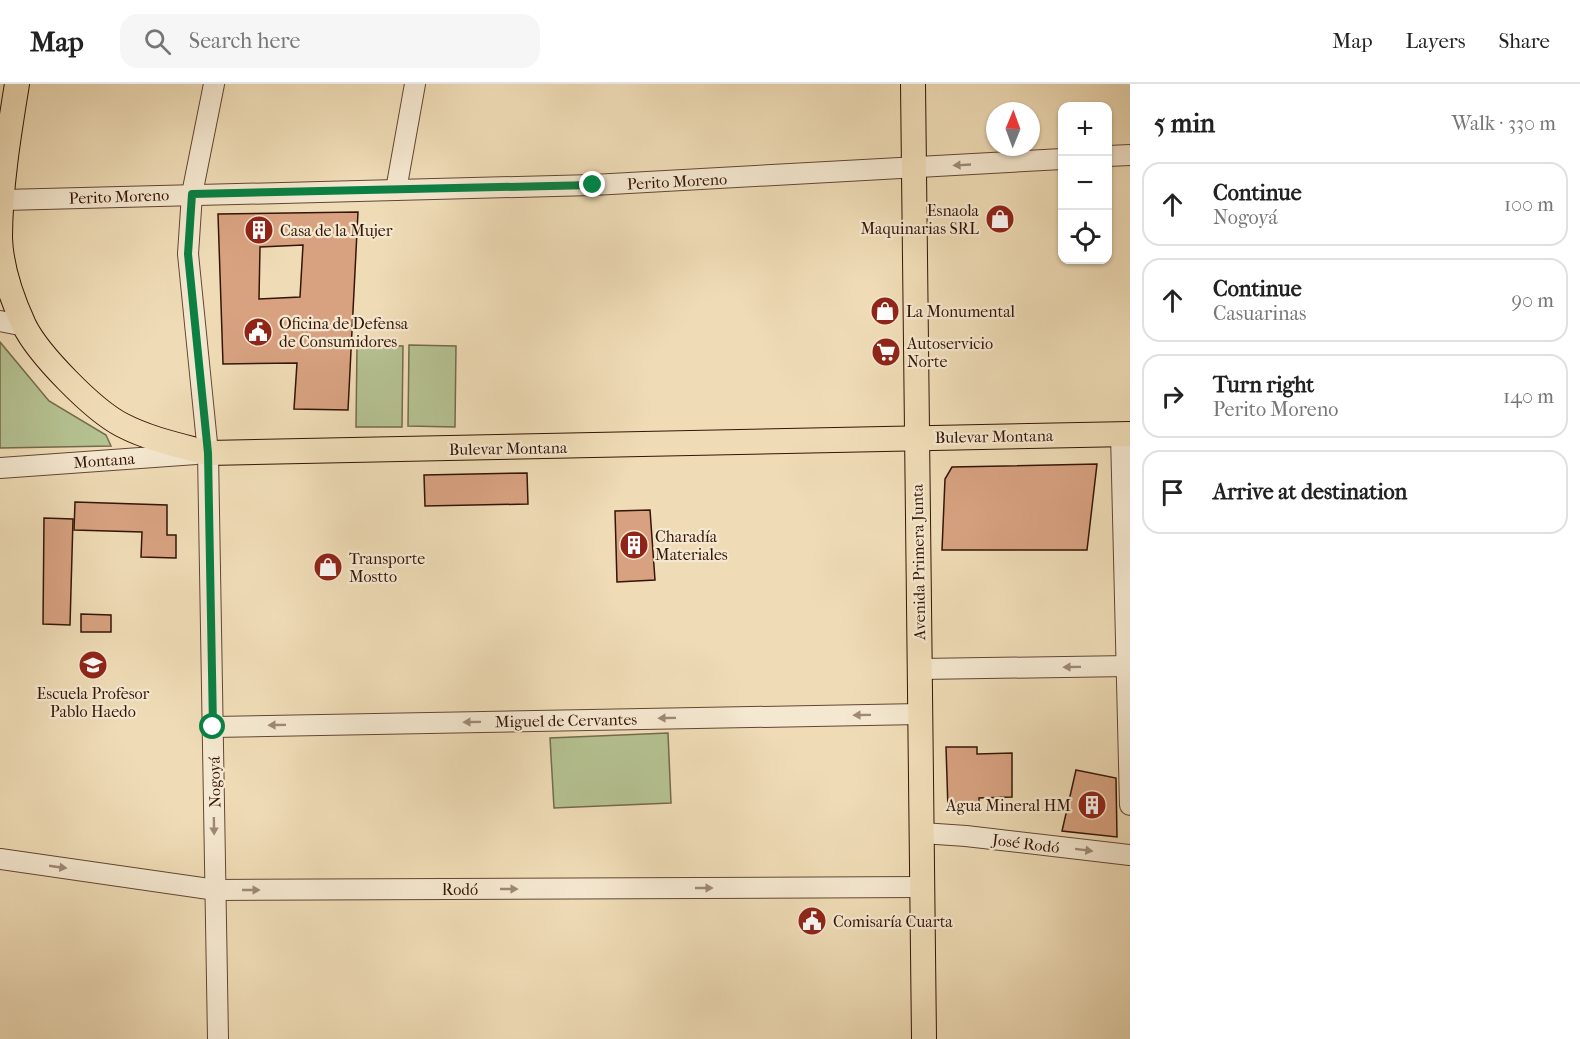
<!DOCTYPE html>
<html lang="en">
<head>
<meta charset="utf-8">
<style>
	body { margin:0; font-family:"IM FELL French Canon",serif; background:#f6f6f6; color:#222 }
	.controls { position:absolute; right:18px; top:18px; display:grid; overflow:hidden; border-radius:12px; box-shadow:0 2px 4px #0004 }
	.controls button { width:54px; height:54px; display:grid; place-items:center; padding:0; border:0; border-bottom:2px solid #e0e0e0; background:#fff; color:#222; font:30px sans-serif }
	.compass { position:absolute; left:986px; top:18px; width:54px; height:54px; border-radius:50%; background:#fff; box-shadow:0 2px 4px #0004; rotate:1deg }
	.stop { position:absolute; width:18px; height:18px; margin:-14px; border:4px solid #0b8043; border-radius:50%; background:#fff }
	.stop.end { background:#0b8043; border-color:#fff; box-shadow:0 2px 6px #0008 }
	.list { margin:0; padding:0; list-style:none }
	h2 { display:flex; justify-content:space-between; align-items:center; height:78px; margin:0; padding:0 24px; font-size:26px }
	h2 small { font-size:20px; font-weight:400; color:#767676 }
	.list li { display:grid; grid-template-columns:39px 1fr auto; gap:18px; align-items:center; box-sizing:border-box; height:84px; margin:0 12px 12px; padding:0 12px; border:2px solid #e0e0e0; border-radius:18px }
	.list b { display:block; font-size:22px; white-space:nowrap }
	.list p { margin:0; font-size:20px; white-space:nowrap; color:#767676 }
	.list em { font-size:20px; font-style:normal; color:#767676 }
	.icon { flex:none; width:33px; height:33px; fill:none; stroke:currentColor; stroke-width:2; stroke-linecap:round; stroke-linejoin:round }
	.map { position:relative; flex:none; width:1130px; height:955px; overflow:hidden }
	header { display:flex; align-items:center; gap:36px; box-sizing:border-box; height:84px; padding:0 30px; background:#fff; border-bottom:2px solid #e0e0e0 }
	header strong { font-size:28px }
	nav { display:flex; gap:33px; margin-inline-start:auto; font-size:21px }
	.search { width:420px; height:54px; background:#f6f6f6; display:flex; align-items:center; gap:15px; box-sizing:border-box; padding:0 21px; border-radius:18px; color:#767676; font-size:22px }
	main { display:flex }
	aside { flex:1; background:#fff }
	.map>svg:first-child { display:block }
</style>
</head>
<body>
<header>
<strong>Map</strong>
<div class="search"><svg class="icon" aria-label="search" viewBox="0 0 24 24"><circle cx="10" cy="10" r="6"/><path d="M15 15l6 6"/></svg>Search here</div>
<nav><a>Map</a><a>Layers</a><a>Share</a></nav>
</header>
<main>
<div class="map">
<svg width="1130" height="955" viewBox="0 0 1130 955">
	<rect width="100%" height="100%" fill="#efdcb6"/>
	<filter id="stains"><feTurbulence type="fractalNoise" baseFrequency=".00333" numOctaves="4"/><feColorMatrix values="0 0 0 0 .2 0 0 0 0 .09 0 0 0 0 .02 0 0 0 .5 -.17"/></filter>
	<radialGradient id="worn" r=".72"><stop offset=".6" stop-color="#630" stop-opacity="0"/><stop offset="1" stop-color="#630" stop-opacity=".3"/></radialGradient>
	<g fill="#b5c191" stroke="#746a4c" stroke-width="1.5">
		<polygon points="0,258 49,317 106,351 111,362 0,364"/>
		<polygon points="357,261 403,262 402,343 356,343"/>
		<polygon points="409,261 456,262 455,343 408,342"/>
		<polygon points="668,649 671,719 554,724 550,654"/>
	</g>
	<g fill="#d8a281" stroke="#341406" stroke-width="1.5" fill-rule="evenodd">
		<path d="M358,128L348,326L294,325L297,279L223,280L218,130ZM303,161L300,213L259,215L260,163Z"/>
		<polygon points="1097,380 1087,466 942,466 945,395 952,383"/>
		<polygon points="527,389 528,420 425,422 424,391"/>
		<polygon points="75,418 167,421 167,451 176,451 176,474 141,473 142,448 74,446"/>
		<polygon points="650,426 655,496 617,498 615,427"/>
		<polygon points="44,434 73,435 70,541 43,540"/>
		<polygon points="81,530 111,531 111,548 81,548"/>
		<polygon points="946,663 977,663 977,670 1012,669 1012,713 979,714 979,725 948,725"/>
		<polygon points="1076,686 1116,694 1117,753 1062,747"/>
	</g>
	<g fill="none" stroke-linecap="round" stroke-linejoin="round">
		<g stroke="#634632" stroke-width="22">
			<g id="minor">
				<polyline points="214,0 192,110 188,170 208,369 218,955"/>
				<polyline points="1108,72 1130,71"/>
				<polyline points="396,106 415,0"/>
				<polyline points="4,116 593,101 1062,75"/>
				<polyline points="0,237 25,242"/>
				<polyline points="1121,350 1130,721"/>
				<polyline points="0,384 196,370"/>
				<polyline points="920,585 1130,582"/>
				<polyline points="213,643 920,630"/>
				<polyline points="922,749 966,752 1130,771"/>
				<polyline points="0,775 216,806 922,803"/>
			</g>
		</g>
		<g stroke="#341406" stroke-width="26">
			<g id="major">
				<path d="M17,0C9,49 0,104 0,154C1,182 12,215 24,241C38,270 93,326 122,341C149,355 178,361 208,369L1130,350"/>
				<polyline points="913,0 924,955"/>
			</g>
		</g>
		<use href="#minor" stroke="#f5e8d0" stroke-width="20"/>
		<use href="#major" stroke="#efdcb6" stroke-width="24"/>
	</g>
	<defs><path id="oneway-solid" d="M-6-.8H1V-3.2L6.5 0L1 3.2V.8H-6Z" transform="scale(1.5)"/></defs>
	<g fill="#9e8975">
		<use href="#oneway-solid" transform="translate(962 81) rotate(177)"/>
		<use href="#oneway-solid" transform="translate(1072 583) rotate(179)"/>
		<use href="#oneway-solid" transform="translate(862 631) rotate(179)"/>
		<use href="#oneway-solid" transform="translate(667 634) rotate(179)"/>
		<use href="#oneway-solid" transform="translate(472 638) rotate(179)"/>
		<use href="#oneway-solid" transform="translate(277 641) rotate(179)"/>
		<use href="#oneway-solid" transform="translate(214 742) rotate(89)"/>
		<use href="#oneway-solid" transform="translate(1084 766) rotate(7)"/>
		<use href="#oneway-solid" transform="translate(58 783) rotate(8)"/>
		<use href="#oneway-solid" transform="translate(704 804)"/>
		<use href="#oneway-solid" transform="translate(509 805)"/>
		<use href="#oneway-solid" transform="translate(251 806)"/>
	</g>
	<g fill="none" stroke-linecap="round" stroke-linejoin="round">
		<polyline stroke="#0b8043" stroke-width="8" points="213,643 208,369 188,170 192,110 593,101"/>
	</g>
	<defs>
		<g id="shop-disc" transform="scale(1.5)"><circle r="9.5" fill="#8f2418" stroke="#f5e8d0"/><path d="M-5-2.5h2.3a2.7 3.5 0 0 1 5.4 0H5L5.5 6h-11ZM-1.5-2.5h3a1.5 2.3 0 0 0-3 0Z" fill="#fff"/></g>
		<g id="building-disc" transform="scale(1.5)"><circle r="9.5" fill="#8f2418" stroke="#f5e8d0"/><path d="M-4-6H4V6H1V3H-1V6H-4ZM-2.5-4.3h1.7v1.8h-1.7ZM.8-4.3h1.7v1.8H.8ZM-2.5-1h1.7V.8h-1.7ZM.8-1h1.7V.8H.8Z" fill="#fff"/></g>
		<g id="civic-disc" transform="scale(1.5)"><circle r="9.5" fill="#8f2418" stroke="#f5e8d0"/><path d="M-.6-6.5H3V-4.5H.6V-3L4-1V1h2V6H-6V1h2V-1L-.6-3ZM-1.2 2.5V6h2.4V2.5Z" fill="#fff"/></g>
		<g id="supermarket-disc" transform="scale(1.5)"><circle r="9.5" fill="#8f2418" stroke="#f5e8d0"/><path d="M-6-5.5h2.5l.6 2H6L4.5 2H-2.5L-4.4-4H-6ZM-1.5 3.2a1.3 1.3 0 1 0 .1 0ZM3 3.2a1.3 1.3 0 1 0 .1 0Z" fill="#fff"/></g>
		<g id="school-disc" transform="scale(1.5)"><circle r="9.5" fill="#8f2418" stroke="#f5e8d0"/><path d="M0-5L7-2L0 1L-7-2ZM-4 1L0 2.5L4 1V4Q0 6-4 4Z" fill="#fff"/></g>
	</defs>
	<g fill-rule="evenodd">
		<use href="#shop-disc" x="1000" y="135"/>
		<use href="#building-disc" x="259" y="146"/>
		<use href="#shop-disc" x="885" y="227"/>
		<use href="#civic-disc" x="258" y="248"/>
		<use href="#supermarket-disc" x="886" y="268"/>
		<use href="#building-disc" x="634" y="461"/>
		<use href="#shop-disc" x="328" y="483"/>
		<use href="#school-disc" x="93" y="581"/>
		<use href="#building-disc" x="1092" y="721"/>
		<use href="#civic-disc" x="812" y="837"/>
	</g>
	<g text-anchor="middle" stroke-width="4.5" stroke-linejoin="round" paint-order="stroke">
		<g font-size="16" fill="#341406" stroke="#f5e8d0">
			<text transform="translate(677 97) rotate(-3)" y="6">Perito Moreno</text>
			<text transform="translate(119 112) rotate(-2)" y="6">Perito Moreno</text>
			<text transform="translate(994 352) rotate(-1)" y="6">Bulevar Montana</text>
			<text transform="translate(508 364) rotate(-1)" y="6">Bulevar Montana</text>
			<text transform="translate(104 376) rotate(-4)" y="6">Montana</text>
			<text transform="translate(918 478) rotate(-91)" y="6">Avenida Primera Junta</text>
			<text transform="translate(566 636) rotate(-1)" y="6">Miguel de Cervantes</text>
			<text transform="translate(214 698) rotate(-91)" y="6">Nogoyá</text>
			<text transform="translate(1026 759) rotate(7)" y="6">José Rodó</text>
			<text x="460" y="811">Rodó</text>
		</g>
		<g font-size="16" fill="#341406" stroke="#f5e8d0" text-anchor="start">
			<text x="979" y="132" text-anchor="end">Esnaola<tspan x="979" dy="18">Maquinarias SRL</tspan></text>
			<text x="280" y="152">Casa de la Mujer</text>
			<text x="906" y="233">La Monumental</text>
			<text x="279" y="245">Oficina de Defensa<tspan x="279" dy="18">de Consumidores</tspan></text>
			<text x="907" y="265">Autoservicio<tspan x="907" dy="18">Norte</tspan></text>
			<text x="655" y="458">Charadía<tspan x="655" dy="18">Materiales</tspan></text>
			<text x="349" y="480">Transporte<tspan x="349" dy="18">Mostto</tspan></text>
			<text x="93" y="615" text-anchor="middle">Escuela Profesor<tspan x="93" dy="18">Pablo Haedo</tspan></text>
			<text x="1071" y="727" text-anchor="end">Agua Mineral HM</text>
			<text x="833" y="843">Comisaría Cuarta</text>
		</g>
	</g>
	<rect width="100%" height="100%" filter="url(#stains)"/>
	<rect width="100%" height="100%" fill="url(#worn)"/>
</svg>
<div class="controls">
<button>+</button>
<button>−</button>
<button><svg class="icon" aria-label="locate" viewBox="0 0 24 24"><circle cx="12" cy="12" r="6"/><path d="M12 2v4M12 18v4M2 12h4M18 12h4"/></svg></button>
</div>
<svg class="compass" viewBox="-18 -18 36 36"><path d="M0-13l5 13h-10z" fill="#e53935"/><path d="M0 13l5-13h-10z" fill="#767676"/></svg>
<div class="stop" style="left:213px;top:643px"></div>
<div class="stop end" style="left:593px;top:101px"></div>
</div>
<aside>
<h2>5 min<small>Walk · 330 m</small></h2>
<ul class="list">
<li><svg class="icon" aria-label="ahead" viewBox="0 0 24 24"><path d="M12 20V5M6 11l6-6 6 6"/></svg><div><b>Continue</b><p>Nogoyá</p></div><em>100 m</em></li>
<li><svg class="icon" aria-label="ahead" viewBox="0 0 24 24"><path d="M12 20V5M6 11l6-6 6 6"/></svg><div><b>Continue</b><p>Casuarinas</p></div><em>90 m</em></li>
<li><svg class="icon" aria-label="right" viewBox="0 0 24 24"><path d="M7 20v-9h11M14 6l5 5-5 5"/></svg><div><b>Turn right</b><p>Perito Moreno</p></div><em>140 m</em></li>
<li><svg class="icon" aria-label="arrive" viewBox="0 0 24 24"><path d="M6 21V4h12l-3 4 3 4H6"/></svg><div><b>Arrive at destination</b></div></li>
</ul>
</aside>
</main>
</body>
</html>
